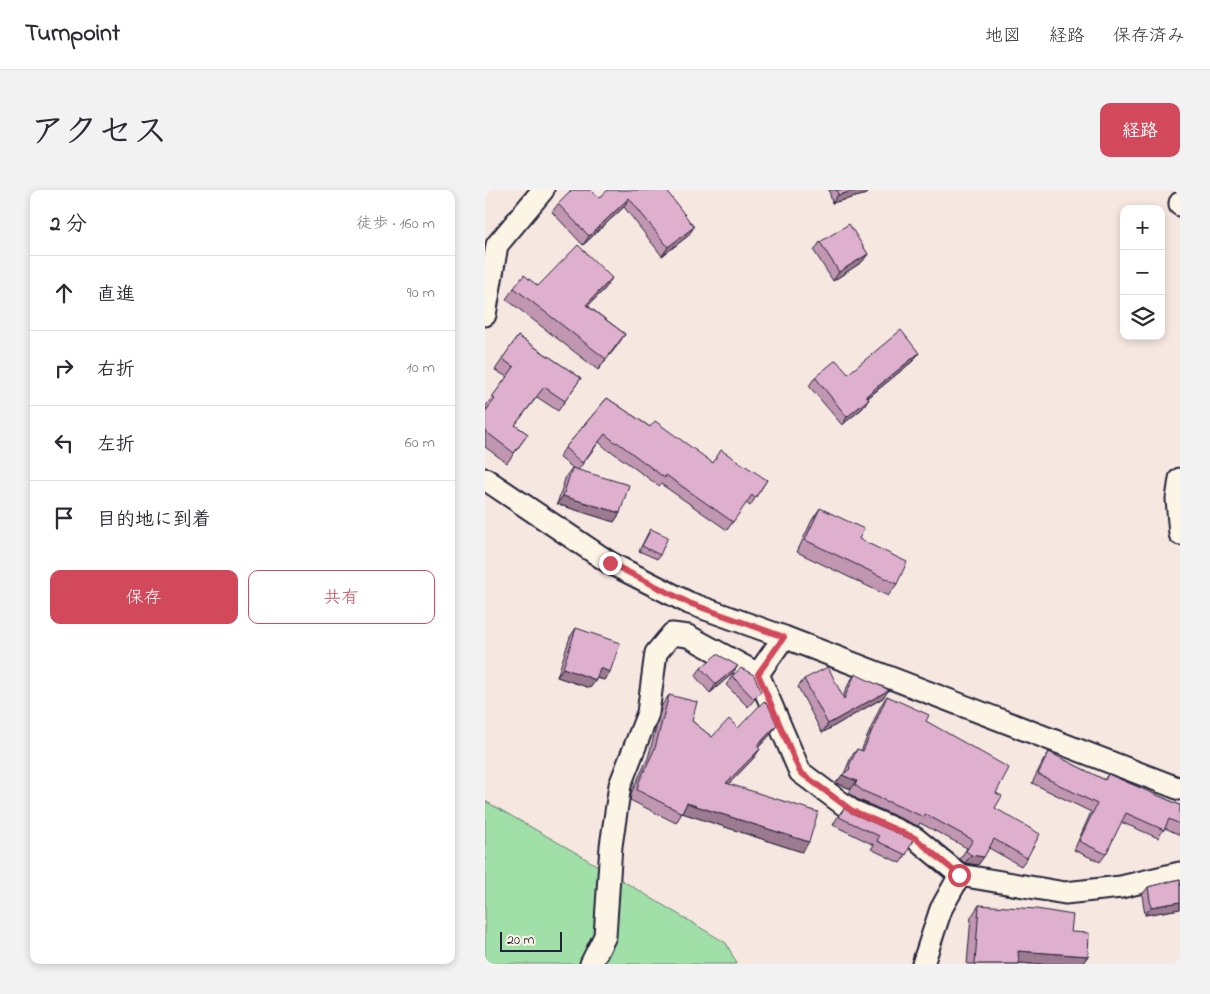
<!DOCTYPE html>
<html lang="ja">
<head>
<meta charset="utf-8">
<style>
	body { margin:0; font-family:"Indie Flower","Klee One",sans-serif; background:#f2f2f3; color:#2b2b33 }
	.controls { position:absolute; right:15px; top:15px; display:grid; overflow:hidden; border-radius:10px; box-shadow:0 2px 8px #0003 }
	.controls button { width:45px; height:45px; display:grid; place-items:center; padding:0; border:0; border-bottom:1px solid #e1e1e2; background:#fff; color:#2b2b33; font:25px sans-serif }
	.scale { position:absolute; left:15px; bottom:12px; width:62px; box-sizing:border-box; padding-left:5px; border:2px solid #22223b; border-top:0; font-size:14px; line-height:18px; white-space:nowrap; color:#22223b; -webkit-text-stroke:4px #fcf5e5; paint-order:stroke }
	.stop { position:absolute; width:15px; height:15px; margin:-11px; border:4px solid #d1495b; border-radius:50%; background:#fff }
	.stop.end { background:#d1495b; border-color:#fff; box-shadow:0 1px 5px #0008 }
	.list { margin:0; padding:0; list-style:none }
	h2 { display:flex; justify-content:space-between; align-items:center; height:65px; margin:0; padding:0 20px; font-size:21px }
	h2 small { font-size:16px; font-weight:400; color:#7c7c81 }
	.list li { display:grid; grid-template-columns:32px 1fr auto; gap:15px; align-items:center; box-sizing:border-box; height:75px; padding:0 20px; border-top:1px solid #e1e1e2 }
	.list b { display:block; font-size:19px; white-space:nowrap }
	.list em { font-size:16px; font-style:normal; color:#7c7c81 }
	.actions { display:flex; gap:10px; padding:15px 20px }
	.actions a { flex:1; padding:11px 0; border:1px solid #d1495b; border-radius:10px; text-align:center; font-size:18px; color:#d1495b }
	.actions .main { background:#d1495b; color:#fff }
	.icon { flex:none; width:28px; height:28px; fill:none; stroke:currentColor; stroke-width:2; stroke-linecap:round; stroke-linejoin:round }
	.map { position:relative; flex:none; width:695px; height:774px; overflow:hidden; border-radius:10px }
	header { display:flex; align-items:center; gap:30px; box-sizing:border-box; height:70px; padding:0 25px; background:#fff; border-bottom:1px solid #e1e1e2 }
	header strong { font-size:24px }
	nav { display:flex; gap:28px; margin-inline-start:auto; font-size:18px }
	.intro { display:flex; align-items:center; justify-content:space-between; box-sizing:border-box; height:120px; padding:0 30px }
	h1 { margin:0; font-size:35px }
	.button { padding:12px 22px; border-radius:10px; background:#d1495b; color:#fff; font-size:18px; font-weight:700 }
	main { display:flex; gap:30px; padding:0 30px }
	aside { flex:1; background:#fff; border-radius:10px; box-shadow:0 2px 8px #0003 }
	.map>svg:first-child { display:block }
</style>
</head>
<body>
<header>
<strong>Turnpoint</strong>
<nav><a>地図</a><a>経路</a><a>保存済み</a></nav>
</header>
<div class="intro"><h1>アクセス</h1><a class="button">経路</a></div>
<main>
<aside>
<h2>2 分<small>徒歩 · 160 m</small></h2>
<ul class="list">
<li><svg class="icon" aria-label="ahead" viewBox="0 0 24 24"><path d="M12 20V5M6 11l6-6 6 6"/></svg><div><b>直進</b></div><em>90 m</em></li>
<li><svg class="icon" aria-label="right" viewBox="0 0 24 24"><path d="M7 20v-9h11M14 6l5 5-5 5"/></svg><div><b>右折</b></div><em>10 m</em></li>
<li><svg class="icon" aria-label="left" viewBox="0 0 24 24"><path d="M17 20v-9H6M10 6l-5 5 5 5"/></svg><div><b>左折</b></div><em>60 m</em></li>
<li><svg class="icon" aria-label="arrive" viewBox="0 0 24 24"><path d="M6 21V4h12l-3 4 3 4H6"/></svg><div><b>目的地に到着</b></div></li>
</ul>
<div class="actions"><a class="main">保存</a><a>共有</a></div>
</aside>
<div class="map">
<svg width="695" height="774" viewBox="0 0 695 774">
	<rect width="100%" height="100%" fill="#f6e7e0"/>
	<filter id="ink" filterUnits="userSpaceOnUse"><feTurbulence type="fractalNoise" baseFrequency=".02" numOctaves="2"/><feDisplacementMap in="SourceGraphic" scale="10" xChannelSelector="R" yChannelSelector="G"/><feConvolveMatrix kernelMatrix="1 2 1 2 8 2 1 2 1" color-interpolation-filters="sRGB"/></filter>
	<g filter="url(#ink)">
		<polygon fill="#a1dfa8" stroke="#628072" points="0,611 88,661 241,753 252,774 0,774"/>
		<g fill="none" stroke-linecap="round" stroke-linejoin="round">
			<g stroke="#22223b" stroke-width="25">
				<g id="minor">
					<polyline points="695,15 695,13"/>
					<polyline points="0,125 12,55 58,0"/>
					<polyline points="0,289 125,373 204,413 299,447 695,599"/>
					<polyline points="695,289 692,309 695,344"/>
					<polyline points="299,447 273,484 315,582 366,620 430,648 475,685 580,703 636,697 695,683"/>
					<polyline points="106,774 120,746 126,656 135,595 163,523 171,463 187,444 203,446 273,484"/>
					<polyline points="438,774 456,719 475,685"/>
				</g>
			</g>
			<use href="#minor" stroke="#fcf5e5" stroke-width="21"/>
		</g>
		<g fill="#c096b1" stroke="#22223b">
			<polygon points="181,0 203,46 177,66 139,17 98,55 67,22 73,14 114,8"/>
			<polygon points="344,0 384,0 382,4 347,13"/>
			<polygon points="335,52 383,64 377,72 348,91 329,61"/>
			<polygon points="53,96 120,99 103,116 140,144 113,180 21,109 29,98"/>
			<polygon points="33,146 96,188 73,221 52,207 30,235 43,244 22,273 0,257 0,222 2,219 0,217 22,187 10,180"/>
			<polygon points="434,163 428,171 383,208 384,209 378,218 357,235 324,196 330,187 363,184"/>
			<polygon points="122,208 165,237 228,273 282,290 265,316 261,313 242,340 176,294 174,296 126,261 125,262 114,252 93,280 135,323 129,332 72,314 81,286 87,278 88,278 74,267 80,258"/>
			<polygon points="335,318 412,394 403,406 312,362 327,330"/>
			<polygon points="166,339 175,365 172,369 154,361 163,343"/>
			<polygon points="91,438 125,482 119,490 112,488 105,498 72,487 85,447"/>
			<polygon points="216,478 247,484 225,503 210,486"/>
			<polygon points="370,484 398,508 337,543 313,497 319,489 358,506 364,493"/>
			<polygon points="247,486 270,509 263,517 241,495"/>
			<polygon points="184,505 207,531 227,547 253,538 292,535 285,545 273,558 275,559 268,569 243,594 317,662 197,623 191,633 145,610 147,601 163,568 177,515"/>
			<polygon points="402,506 441,531 511,603 510,618 542,668 536,676 504,658 493,675 480,673 475,669 482,658 435,633 433,636 372,609 364,603 366,599 351,593 359,584 366,567 372,559 376,561 396,515"/>
			<polygon points="564,562 619,590 623,584 695,615 695,645 680,638 673,648 636,632 621,664 615,672 589,660 606,622 547,593 558,571"/>
			<polygon points="359,618 421,665 415,673 386,659 389,655 348,635 353,626"/>
			<polygon points="695,689 695,719 660,725 657,705 663,697"/>
			<polygon points="494,715 586,742 603,766 597,774 546,774 534,773 534,774 482,774 486,727"/>
		</g>
		<g fill="#9c7a90" stroke="#22223b">
			<polygon points="372,0 384,0 382,4 347,13 353,5"/>
			<polygon points="144,8 139,17 98,55 104,46"/>
			<polygon points="209,37 203,46 177,66 183,57"/>
			<polygon points="383,64 377,72 348,91 354,82"/>
			<polygon points="127,88 120,99 93,126 101,115"/>
			<polygon points="140,144 132,156 113,180 121,169"/>
			<polygon points="434,163 428,171 375,214 381,206"/>
			<polygon points="384,209 378,218 357,235 362,227"/>
			<polygon points="78,306 135,323 129,332 72,314"/>
			<polygon points="253,476 247,484 225,503 231,494"/>
			<polygon points="78,478 111,490 105,498 72,487"/>
			<polygon points="115,478 125,482 119,490 109,487"/>
			<polygon points="404,500 398,508 337,543 343,534"/>
			<polygon points="292,535 285,545 265,566 272,556"/>
			<polygon points="275,559 268,569 235,603 241,593"/>
			<polygon points="357,585 372,591 366,599 351,593"/>
			<polygon points="202,613 324,652 317,662 197,623"/>
			<polygon points="486,665 499,667 493,675 480,673"/>
			<polygon points="695,712 695,719 660,725 666,717"/>
			<polygon points="533,761 603,766 597,774 546,774 524,772"/>
		</g>
		<g fill="#dfafce" stroke="#22223b">
			<polygon points="87,0 106,0 114,8 123,0 181,0 209,37 183,57 144,8 104,46 73,14"/>
			<polygon points="352,0 372,0 353,5"/>
			<polygon points="364,34 383,64 354,82 335,52"/>
			<polygon points="93,55 127,88 101,115 140,144 121,169 29,98 39,85 53,96"/>
			<polygon points="416,140 434,163 381,206 384,209 362,227 330,187 351,170 363,184"/>
			<polygon points="33,146 96,188 80,211 59,197 30,235 43,244 29,263 0,241 0,222 10,209 7,207 29,177 17,169"/>
			<polygon points="122,208 165,237 170,231 228,273 236,260 282,290 270,308 267,305 248,332 181,285 180,288 132,252 131,253 120,244 97,273 80,258"/>
			<polygon points="87,278 144,295 135,323 78,306"/>
			<polygon points="335,318 379,339 374,349 422,372 412,394 320,350"/>
			<polygon points="166,339 183,347 175,365 157,356"/>
			<polygon points="91,438 135,453 125,482 115,478 111,490 78,478"/>
			<polygon points="232,464 253,476 231,494 216,478"/>
			<polygon points="343,477 359,509 370,484 404,500 343,534 319,489"/>
			<polygon points="256,478 269,485 276,501 269,509 247,486"/>
			<polygon points="184,505 212,512 207,531 227,547 244,529 253,538 279,511 284,516 292,535 272,556 275,559 241,593 333,622 324,652 202,613 197,623 152,600 154,592 170,558"/>
			<polygon points="402,506 444,525 441,531 524,578 511,603 517,606 510,618 555,644 542,668 509,649 499,667 486,665 481,661 488,650 440,624 439,627 378,601 370,595 372,591 357,585 365,579 364,576 372,559 378,561"/>
			<polygon points="564,562 620,590 623,584 695,615 695,634 684,629 679,640 641,623 621,664 594,651 612,614 553,584"/>
			<polygon points="359,618 367,623 428,650 421,665 392,651 394,646 354,627"/>
			<polygon points="695,689 695,712 666,717 663,697"/>
			<polygon points="494,715 551,719 588,725 586,742 604,743 603,766 533,761 534,774 490,774"/>
		</g>
	</g>
	<g fill="none" stroke-linecap="round" stroke-linejoin="round" filter="url(#ink)">
		<polyline stroke="#d1495b" stroke-width="6" points="125,373 204,413 299,447 273,484 315,582 366,620 430,648 474,685"/>
	</g>
</svg>
<div class="controls">
<button>+</button>
<button>−</button>
<button><svg class="icon" aria-label="layers" viewBox="0 0 24 24"><path d="M12 4l9 5-9 5-9-5zM3 14l9 5 9-5"/></svg></button>
</div>
<div class="scale">20 m</div>
<div class="stop" style="left:474px;top:685px"></div>
<div class="stop end" style="left:125px;top:373px"></div>
</div>
</main>
</body>
</html>
